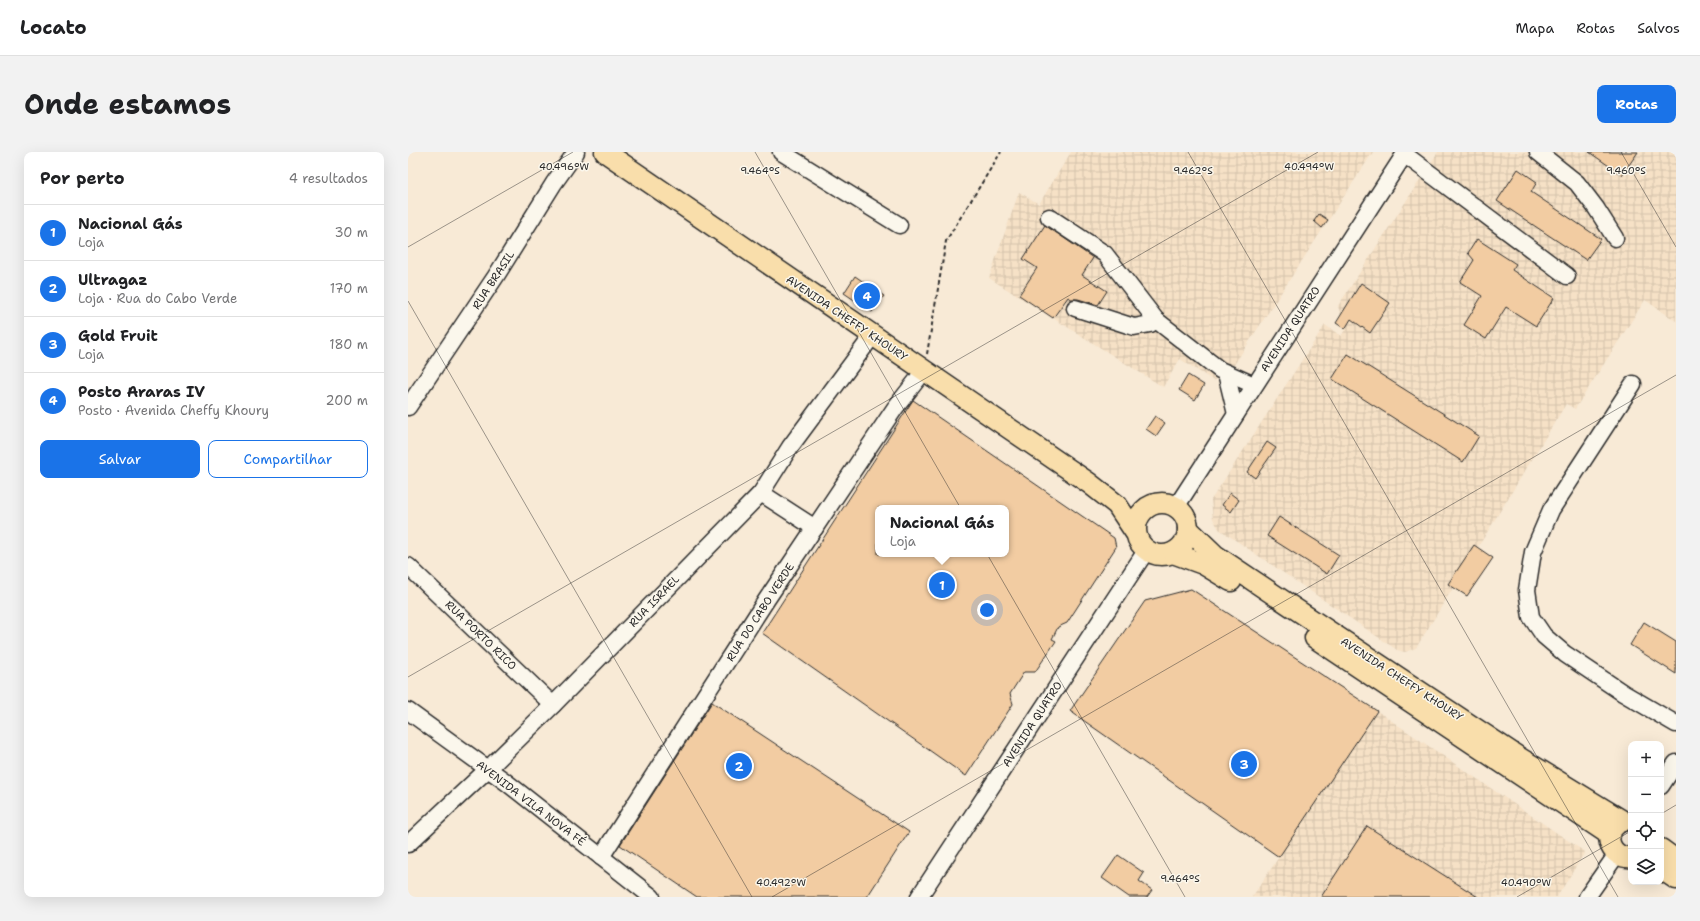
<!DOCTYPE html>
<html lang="pt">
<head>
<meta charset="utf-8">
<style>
	body { margin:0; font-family:"Shantell Sans",sans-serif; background:#f2f2f2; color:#202124 }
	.controls { position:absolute; right:12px; bottom:12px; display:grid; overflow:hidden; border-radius:8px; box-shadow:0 4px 16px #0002 }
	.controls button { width:36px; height:36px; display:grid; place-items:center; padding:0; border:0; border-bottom:1px solid #e0e0e0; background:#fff; color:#202124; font:20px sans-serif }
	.you { position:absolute; left:579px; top:458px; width:14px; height:14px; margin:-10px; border:3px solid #fff; border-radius:50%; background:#1a73e8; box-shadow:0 0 0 6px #1a73e833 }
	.badge { display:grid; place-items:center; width:26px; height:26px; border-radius:50%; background:#1a73e8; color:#fff; font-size:13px; font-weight:700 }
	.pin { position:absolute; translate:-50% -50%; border:2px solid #fff; box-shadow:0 1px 4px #0006 }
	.popup { position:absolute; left:467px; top:353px; width:134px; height:52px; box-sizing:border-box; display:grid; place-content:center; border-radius:8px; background:#fff; filter:drop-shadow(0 1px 3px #0005); font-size:13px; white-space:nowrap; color:#757577 }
	.popup b { font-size:15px; color:#202124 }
	.popup::after { content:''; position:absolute; left:50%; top:100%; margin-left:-8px; border:8px solid transparent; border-top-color:#fff }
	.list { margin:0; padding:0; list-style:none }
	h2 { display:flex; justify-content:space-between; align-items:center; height:52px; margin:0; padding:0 16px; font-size:17px }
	h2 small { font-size:13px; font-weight:400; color:#757577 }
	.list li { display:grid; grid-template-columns:26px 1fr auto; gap:12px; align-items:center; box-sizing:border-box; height:56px; padding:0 16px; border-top:1px solid #e0e0e0 }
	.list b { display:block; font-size:15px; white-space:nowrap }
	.list p { margin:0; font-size:13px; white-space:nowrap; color:#757577 }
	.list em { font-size:13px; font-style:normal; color:#757577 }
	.actions { display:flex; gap:8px; padding:12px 16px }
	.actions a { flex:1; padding:9px 0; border:1px solid #1a73e8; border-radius:8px; text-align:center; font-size:14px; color:#1a73e8 }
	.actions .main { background:#1a73e8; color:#fff }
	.icon { flex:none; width:22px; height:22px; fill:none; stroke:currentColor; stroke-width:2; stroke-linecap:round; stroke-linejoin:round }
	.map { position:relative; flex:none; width:1268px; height:745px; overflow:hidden; border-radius:8px }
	header { display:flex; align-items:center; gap:24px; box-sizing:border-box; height:56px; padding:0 20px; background:#fff; border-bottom:1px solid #e0e0e0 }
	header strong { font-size:19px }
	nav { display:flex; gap:22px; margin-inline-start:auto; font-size:14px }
	.intro { display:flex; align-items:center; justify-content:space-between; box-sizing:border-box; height:96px; padding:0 24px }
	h1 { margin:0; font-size:28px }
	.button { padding:10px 18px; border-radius:8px; background:#1a73e8; color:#fff; font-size:14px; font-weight:700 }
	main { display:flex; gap:24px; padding:0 24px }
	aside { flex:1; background:#fff; border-radius:8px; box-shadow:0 4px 16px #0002 }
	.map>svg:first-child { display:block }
</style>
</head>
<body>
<header>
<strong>Locato</strong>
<nav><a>Mapa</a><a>Rotas</a><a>Salvos</a></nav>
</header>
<div class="intro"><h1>Onde estamos</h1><a class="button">Rotas</a></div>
<main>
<aside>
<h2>Por perto<small>4 resultados</small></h2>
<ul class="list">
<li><span class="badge">1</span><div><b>Nacional Gás</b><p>Loja</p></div><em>30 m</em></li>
<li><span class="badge">2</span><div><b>Ultragaz</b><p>Loja · Rua do Cabo Verde</p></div><em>170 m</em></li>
<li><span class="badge">3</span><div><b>Gold Fruit</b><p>Loja</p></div><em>180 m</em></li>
<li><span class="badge">4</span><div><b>Posto Araras IV</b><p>Posto · Avenida Cheffy Khoury</p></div><em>200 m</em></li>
</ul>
<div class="actions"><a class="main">Salvar</a><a>Compartilhar</a></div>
</aside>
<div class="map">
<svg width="1268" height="745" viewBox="0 0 1268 745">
	<defs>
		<pattern id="industrial-grid" width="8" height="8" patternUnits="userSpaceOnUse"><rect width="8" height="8" fill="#f6e1c6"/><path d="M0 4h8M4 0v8" fill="none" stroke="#d3c1aa"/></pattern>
	</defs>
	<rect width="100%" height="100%" fill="#f8ead6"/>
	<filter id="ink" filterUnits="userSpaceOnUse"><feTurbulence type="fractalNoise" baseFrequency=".025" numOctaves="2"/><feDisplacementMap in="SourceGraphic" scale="8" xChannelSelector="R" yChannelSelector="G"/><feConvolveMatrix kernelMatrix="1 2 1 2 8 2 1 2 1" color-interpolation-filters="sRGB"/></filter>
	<g filter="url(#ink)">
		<g fill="url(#industrial-grid)">
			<polygon points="663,0 965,0 824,216 815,214 806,229 772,207 755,235 581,126 611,40 631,52"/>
			<polygon points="1030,0 1268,0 1268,169 1237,148 1167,257 1158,252 1008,496 997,500 989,498 811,377 805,367 803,348 917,173 933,184 937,178 930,154"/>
			<polygon points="969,559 1177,700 1149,745 844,745"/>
		</g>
		<g fill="#f2cca2" stroke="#2b2b2b" fill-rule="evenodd">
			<polygon points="1181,0 1230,0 1214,23"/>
			<polygon points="1110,17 1129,30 1123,40 1193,87 1178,108 1089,49"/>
			<polygon points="911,62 920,68 914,76 906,69"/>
			<polygon points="637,73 685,106 674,123 699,139 690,153 670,147 663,147 660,145 645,166 611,143 629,116 615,107"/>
			<polygon points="1069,87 1108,112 1104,118 1146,146 1128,174 1098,155 1078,187 1056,173 1074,144 1052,130 1066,108 1060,101"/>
			<polygon points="447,124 476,144 464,160 436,141"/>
			<polygon points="953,131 982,151 962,181 943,167 937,177 928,171"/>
			<polygon points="940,202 1071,284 1055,310 924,227"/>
			<polygon points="780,223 796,233 787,248 771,238"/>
			<path d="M505,248L706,386L708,395L659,471L650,475L644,487L648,489L627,520H616L602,542L605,552L558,624L354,481ZM470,356H598V402H470Z"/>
			<polygon points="747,264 757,271 748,284 738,277"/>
			<polygon points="859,290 868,296 847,326 839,320"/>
			<polygon points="822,341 831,348 823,360 814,353"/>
			<polygon points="871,365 931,403 919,422 859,384"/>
			<polygon points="1066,393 1085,406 1059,444 1040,432"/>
			<polygon points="783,437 969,559 871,705 662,559 737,449"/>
			<polygon points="1236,470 1268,490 1268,522 1222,493"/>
			<polygon points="304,550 501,680 459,745 289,745 212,693"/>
			<polygon points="959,674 1070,745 913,745"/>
			<polygon points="710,703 736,721 731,729 744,738 739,745 721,745 694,726"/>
		</g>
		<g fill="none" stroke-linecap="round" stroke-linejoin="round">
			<g stroke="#2b2b2b" stroke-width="19">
				<g id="minor">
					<polyline points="373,0 491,73"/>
					<polyline points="1130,0 1169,31 1188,56 1207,86"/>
					<polyline points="996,2 1159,124"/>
					<polyline points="641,65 697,102 748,168 812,218 846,233"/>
					<polyline points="667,156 726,175 742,172 748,168"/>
					<polyline points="818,221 828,262"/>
					<polyline points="1225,232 1143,358 1125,400 1119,438 1123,465 1136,484 1157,502 1215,541 1268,572"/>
					<polyline points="0,255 88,124 146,31 168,0"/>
					<polyline points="353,341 407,376"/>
					<polyline points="768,355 998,0"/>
					<polyline points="0,414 145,553"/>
					<polyline points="0,559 98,630 244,745"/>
					<polyline points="1253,634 1268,611"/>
					<polyline points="0,692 80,617 145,553 353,341 382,295 465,183"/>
					<polyline points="193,705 359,447 487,256 516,219"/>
					<polyline points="511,745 738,399"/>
					<polyline points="1179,745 1209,702"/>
				</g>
			</g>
			<g stroke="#2b2b2b" stroke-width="23">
				<g id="major">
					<polyline points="197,0 681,331 709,353 727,380"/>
					<circle cx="754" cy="377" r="26"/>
					<polyline points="780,377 807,403 886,456 1112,606 1215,669"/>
					<polyline points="765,401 795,412 823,429"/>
					<polyline points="907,486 1202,683"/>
					<path d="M1209,672C1193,684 1204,707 1223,705"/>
					<polyline points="1253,697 1268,708"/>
					<polyline points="1253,717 1268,727"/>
				</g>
			</g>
			<polyline stroke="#2b2b2b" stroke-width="2" stroke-dasharray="4 3" stroke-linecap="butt" points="519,202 538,89 593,0"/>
			<use href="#minor" stroke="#fbf7ec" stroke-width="16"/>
			<use href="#major" stroke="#f9deab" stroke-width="20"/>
		</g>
	</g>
	<path fill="none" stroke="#2b2b2b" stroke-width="1" stroke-opacity="0.45" d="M347,0L777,745M780,0L1210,745M1213,0L1268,95M0,95L165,0M0,149L344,745M0,525L910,0M1253,662L1268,653M364,745L1268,223M1109,745L1223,679"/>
	<g text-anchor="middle" stroke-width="3" stroke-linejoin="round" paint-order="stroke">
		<g font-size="11" fill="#2b2b2b" stroke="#fbf7ec">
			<text transform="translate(85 128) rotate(-57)" y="4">RUA BRASIL</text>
			<text transform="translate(439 166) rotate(34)" y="4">AVENIDA CHEFFY KHOURY</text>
			<text transform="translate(882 177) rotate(-57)" y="4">AVENIDA QUATRO</text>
			<text transform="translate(246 449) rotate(-46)" y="4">RUA ISRAEL</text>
			<text transform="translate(352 460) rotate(-57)" y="4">RUA DO CABO VERDE</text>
			<text transform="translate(73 483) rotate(44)" y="4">RUA PORTO RICO</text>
			<text transform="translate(994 527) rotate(33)" y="4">AVENIDA CHEFFY KHOURY</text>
			<text transform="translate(624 572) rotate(-57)" y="4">AVENIDA QUATRO</text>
			<text transform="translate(123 651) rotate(37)" y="4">AVENIDA VILA NOVA FÉ</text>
		</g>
	</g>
	<g font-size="10" text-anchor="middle" fill="#2b2b2b" stroke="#fbf7ec" stroke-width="3" stroke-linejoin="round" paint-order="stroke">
		<text x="156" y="18">40.496°W</text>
		<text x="901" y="18">40.494°W</text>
		<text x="352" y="22">9.464°S</text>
		<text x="785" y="22">9.462°S</text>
		<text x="1218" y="22">9.460°S</text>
		<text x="772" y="730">9.464°S</text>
		<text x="373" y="734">40.492°W</text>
		<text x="1118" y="734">40.490°W</text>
	</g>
</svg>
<div class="controls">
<button>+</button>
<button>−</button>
<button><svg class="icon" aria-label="locate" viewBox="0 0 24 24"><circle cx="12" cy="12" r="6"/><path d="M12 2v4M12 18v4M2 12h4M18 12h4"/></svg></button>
<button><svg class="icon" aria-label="layers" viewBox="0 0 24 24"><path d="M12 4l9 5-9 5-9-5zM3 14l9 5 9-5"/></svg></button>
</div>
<div class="you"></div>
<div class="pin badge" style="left:534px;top:433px">1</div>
<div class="popup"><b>Nacional Gás</b>Loja</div>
<div class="pin badge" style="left:331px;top:614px">2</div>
<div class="pin badge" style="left:836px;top:612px">3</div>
<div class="pin badge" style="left:459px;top:144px">4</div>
</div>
</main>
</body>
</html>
